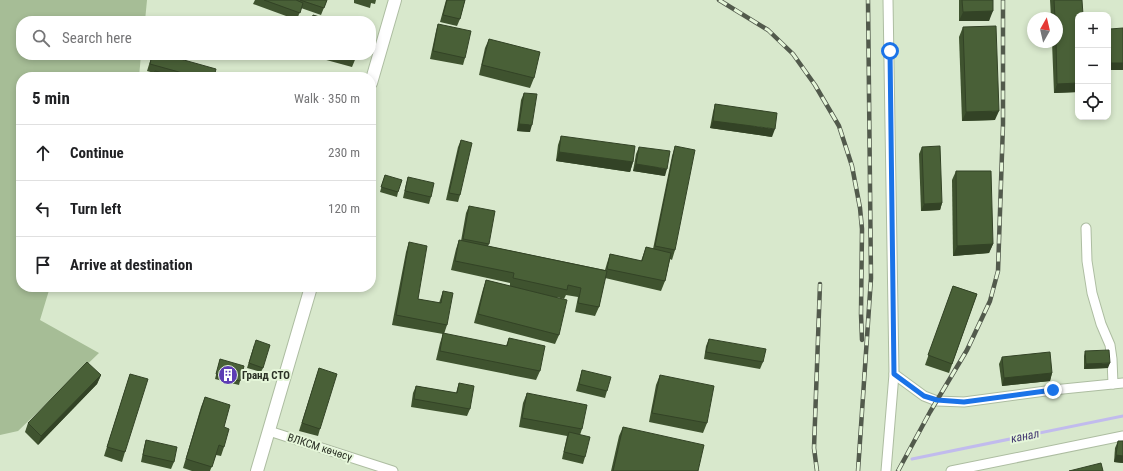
<!DOCTYPE html>
<html lang="en">
<head>
<meta charset="utf-8">
<style>
	body { margin:0; font-family:"Roboto Condensed",sans-serif; background:#f2f2f2; color:#202124 }
	.controls { position:absolute; right:12px; top:12px; display:grid; overflow:hidden; border-radius:8px; box-shadow:0 2px 6px #0003 }
	.controls button { width:36px; height:36px; display:grid; place-items:center; padding:0; border:0; border-bottom:1px solid #e0e0e0; background:#fff; color:#202124; font:20px sans-serif }
	.compass { position:absolute; left:1027px; top:12px; width:36px; height:36px; border-radius:50%; background:#fff; box-shadow:0 2px 6px #0003; rotate:8deg }
	.stop { position:absolute; width:12px; height:12px; margin:-9px; border:3px solid #1a73e8; border-radius:50%; background:#fff }
	.stop.end { background:#1a73e8; border-color:#fff; box-shadow:0 1px 4px #0008 }
	.list { margin:0; padding:0; list-style:none }
	h2 { display:flex; justify-content:space-between; align-items:center; height:52px; margin:0; padding:0 16px; font-size:17px }
	h2 small { font-size:13px; font-weight:400; color:#757577 }
	.list li { display:grid; grid-template-columns:26px 1fr auto; gap:12px; align-items:center; box-sizing:border-box; height:56px; padding:0 16px; border-top:1px solid #e0e0e0 }
	.list b { display:block; font-size:15px; white-space:nowrap }
	.list em { font-size:13px; font-style:normal; color:#757577 }
	.icon { flex:none; width:22px; height:22px; fill:none; stroke:currentColor; stroke-width:2; stroke-linecap:round; stroke-linejoin:round }
	.map { position:relative; flex:none; width:1123px; height:471px; overflow:hidden }
	.search { position:absolute; background:#fff; box-shadow:0 2px 6px #0003; left:16px; top:16px; width:360px; height:44px; display:flex; align-items:center; gap:10px; box-sizing:border-box; padding:0 14px; border-radius:16px; color:#757577; font-size:15px }
	.panel { position:absolute; background:#fff; box-shadow:0 2px 6px #0003; left:16px; top:72px; width:360px; height:220px; border-radius:16px }
	.map>svg:first-child { display:block }
</style>
</head>
<body>
<div class="map">
<svg width="1123" height="471" viewBox="0 0 1123 471">
	<rect width="100%" height="100%" fill="#d8e8cc"/>
	<polygon fill="#a6bd96" points="0,0 147,0 145,21 21,21 21,55 141,55 139,77 21,77 21,287 50,287 40,320 99,353 18,431 0,435"/>
	<g fill="none" stroke-linecap="round" stroke-linejoin="round">
		<polyline stroke="#c1bbed" stroke-width="3" points="912,459 1123,416"/>
		<g stroke="#adbda1" stroke-width="11">
			<g id="minor">
				<polyline points="888,0 894,374 924,396 937,401 964,402 1053,390 1123,383"/>
				<polyline points="1086,228 1087,261 1092,293 1101,324 1110,345 1112,359 1113,384"/>
				<polyline points="269,431 393,471"/>
				<polyline points="886,471 894,374"/>
				<polyline points="951,471 1123,436"/>
			</g>
		</g>
		<g stroke="#adbda1" stroke-width="14">
			<g id="major">
				<polyline points="371,83 395,0"/>
				<polyline points="257,471 311,287"/>
			</g>
		</g>
		<use href="#minor" stroke="#fff" stroke-width="9"/>
		<use href="#major" stroke="#fff" stroke-width="12"/>
		<g stroke="#525a4c" stroke-width="4.5">
			<g id="rail">
				<polyline points="719,0 768,30 793,54 815,85 839,126 852,166 860,208 862,229 861,314 862,340"/>
				<polyline points="817,471 814,448 820,284"/>
				<polyline points="858,471 871,278 868,0"/>
				<polyline points="898,471 930,412 967,350 990,301 998,271 1003,124 1003,0"/>
			</g>
		</g>
		<use href="#rail" stroke="#e5f6d9" stroke-width="3" stroke-dasharray="9" stroke-linecap="butt"/>
	</g>
	<g fill="#3f532f">
		<polygon points="255,0 327,0 321,15 301,8 297,20 253,4"/>
		<polygon points="354,0 376,0 375,4 371,3 370,8 354,3"/>
		<polygon points="446,0 465,0 460,19 457,26 440,22"/>
		<polygon points="959,0 993,0 989,21 959,21"/>
		<polygon points="1050,0 1082,0 1078,92 1054,93 1052,42 1057,42 1057,18 1051,18"/>
		<polygon points="438,24 465,58 463,65 430,59 436,31"/>
		<polygon points="963,27 995,120 962,121 959,37"/>
		<polygon points="1110,29 1123,70 1109,70 1108,34"/>
		<polygon points="489,39 534,78 530,88 479,75 485,48"/>
		<polygon points="152,55 214,77 152,77 154,73 147,71"/>
		<polygon points="308,55 357,55 352,67"/>
		<polygon points="524,93 530,132 517,131 521,100"/>
		<polygon points="715,104 772,137 710,128 713,112"/>
		<polygon points="561,136 633,162 630,172 556,161 558,145"/>
		<polygon points="461,140 460,195 458,202 446,200 458,147"/>
		<polygon points="675,146 675,250 672,260 670,259 665,281 661,291 605,278 599,307 595,316 575,312 578,297 566,295 564,299 557,297 559,335 555,344 474,323 483,289 486,280 510,286 510,283 451,270 456,249 459,240 461,241 466,213 469,206 489,244 488,246 605,270 607,263 610,254 641,261 646,247 653,249 672,156"/>
		<polygon points="639,147 665,176 633,171 636,154"/>
		<polygon points="922,147 942,203 940,210 921,211 919,154"/>
		<polygon points="956,171 993,244 989,253 953,256 952,180"/>
		<polygon points="385,175 398,192 397,197 380,192"/>
		<polygon points="408,177 431,197 429,204 403,198 406,184"/>
		<polygon points="409,242 418,299 439,303 443,291 447,325 444,334 506,346 509,338 540,371 536,380 436,360 440,343 443,334 392,325 406,252"/>
		<polygon points="953,286 977,294 949,373 925,365"/>
		<polygon points="709,339 763,362 760,369 704,359 706,346"/>
		<polygon points="254,345 263,368 261,372 247,368"/>
		<polygon points="1085,351 1108,368 1084,369 1084,356"/>
		<polygon points="1002,357 1052,373 1050,381 1002,386 999,364"/>
		<polygon points="220,359 240,381 239,385 215,379"/>
		<polygon points="319,368 320,429 318,436 299,431"/>
		<polygon points="582,370 607,391 605,398 576,391"/>
		<polygon points="130,374 125,452 122,462 104,456"/>
		<polygon points="101,375 97,384 38,445 25,432 28,423"/>
		<polygon points="660,375 707,423 703,433 649,422 656,385"/>
		<polygon points="459,383 470,409 467,416 411,407 413,393 416,386 456,393"/>
		<polygon points="527,393 582,429 580,435 585,457 583,464 562,459 567,436 519,427 523,403"/>
		<polygon points="205,397 224,427 224,447 221,456 216,455 210,471 192,471 183,468 201,407"/>
		<polygon points="623,427 698,471 611,471 619,436"/>
		<polygon points="146,440 174,462 171,469 141,462 144,447"/>
		<polygon points="1118,441 1123,441 1123,463 1114,462 1115,448"/>
	</g>
	<g fill="#334326">
		<polygon points="993,11 989,21 959,21 963,12"/>
		<polygon points="1111,63 1123,63 1123,70 1109,70"/>
		<polygon points="1078,83 1078,92 1054,93 1057,84"/>
		<polygon points="999,111 995,120 962,121 966,112"/>
		<polygon points="713,121 775,129 772,137 710,128"/>
		<polygon points="519,124 532,125 530,132 517,131"/>
		<polygon points="559,152 633,162 630,172 556,161"/>
		<polygon points="636,164 667,169 665,176 633,171"/>
		<polygon points="942,203 940,210 921,211 924,204"/>
		<polygon points="993,244 989,253 953,256 957,246"/>
		<polygon points="1110,363 1108,368 1084,369 1086,364"/>
		<polygon points="1052,373 1050,381 1002,386 1004,378"/>
		<polygon points="101,375 97,384 38,445 41,436"/>
		<polygon points="1116,455 1123,456 1123,463 1114,462"/>
	</g>
	<g fill="#496037" stroke="#334326">
		<polygon points="264,0 296,0 303,3 300,13"/>
		<polygon points="300,0 327,0 324,8"/>
		<polygon points="447,0 465,0 460,19 443,15"/>
		<polygon points="962,0 993,0 993,11 963,12"/>
		<polygon points="1054,0 1082,0 1083,15 1078,15 1078,83 1057,84 1056,42 1057,42 1057,18 1055,18"/>
		<polygon points="313,15 333,21 311,21"/>
		<polygon points="438,24 471,31 465,58 433,51"/>
		<polygon points="996,26 999,111 966,112 963,27"/>
		<polygon points="1123,28 1123,63 1111,63 1110,29"/>
		<polygon points="489,39 540,52 534,78 482,65"/>
		<polygon points="152,55 166,55 216,69 214,77 197,77 150,64"/>
		<polygon points="345,55 357,55 356,58"/>
		<polygon points="155,71 178,77 153,77"/>
		<polygon points="524,93 537,94 532,125 519,124"/>
		<polygon points="715,104 777,113 775,129 713,121"/>
		<polygon points="561,136 635,146 633,162 559,152"/>
		<polygon points="461,140 472,143 460,195 449,193"/>
		<polygon points="675,146 695,150 675,250 655,246"/>
		<polygon points="940,146 942,203 924,204 922,147"/>
		<polygon points="639,147 670,151 667,169 636,164"/>
		<polygon points="956,171 991,171 993,244 957,246"/>
		<polygon points="385,175 402,180 398,192 381,187"/>
		<polygon points="408,177 434,183 431,197 405,191"/>
		<polygon points="469,206 495,211 489,244 463,239"/>
		<polygon points="459,240 607,271 599,307 578,303 581,288 568,285 567,290 513,278 514,273 455,261"/>
		<polygon points="409,242 427,246 418,299 441,303 443,291 453,293 447,325 396,315"/>
		<polygon points="646,247 671,253 665,281 607,269 610,254 642,261"/>
		<polygon points="486,280 567,300 559,335 478,314"/>
		<polygon points="953,286 977,294 952,364 928,355"/>
		<polygon points="443,333 507,346 509,338 545,346 540,371 440,351"/>
		<polygon points="709,339 766,349 763,362 706,352"/>
		<polygon points="256,340 270,345 263,368 249,363"/>
		<polygon points="1109,350 1110,363 1086,364 1085,351"/>
		<polygon points="1050,352 1052,373 1004,378 1002,357"/>
		<polygon points="220,359 244,366 240,381 216,374"/>
		<polygon points="87,362 101,375 41,436 28,423"/>
		<polygon points="319,368 337,374 320,429 302,423"/>
		<polygon points="582,370 611,377 607,391 579,384"/>
		<polygon points="130,374 148,379 125,452 107,447"/>
		<polygon points="660,375 714,386 707,423 652,413"/>
		<polygon points="459,383 474,386 470,409 414,399 416,386 457,393"/>
		<polygon points="527,393 587,405 582,429 522,418"/>
		<polygon points="205,397 230,405 224,427 229,429 224,447 219,445 212,467 186,459"/>
		<polygon points="623,427 704,445 698,471 613,471"/>
		<polygon points="569,432 590,437 585,457 564,452"/>
		<polygon points="146,440 177,447 174,462 143,455"/>
		<polygon points="1118,441 1123,441 1123,456 1116,455"/>
		<polygon points="1101,463 1103,471 1069,471"/>
	</g>
	<g fill="none" stroke-linecap="round" stroke-linejoin="round">
		<polyline stroke="#1a73e8" stroke-width="5" points="890,51 894,374 924,396 937,400 964,402 1053,390"/>
	</g>
	<defs>
		<g id="building-disc" transform="scale(1)"><circle r="9.5" fill="#5d3cb4" stroke="#e5f6d9"/><path d="M-4-6H4V6H1V3H-1V6H-4ZM-2.5-4.3h1.7v1.8h-1.7ZM.8-4.3h1.7v1.8H.8ZM-2.5-1h1.7V.8h-1.7ZM.8-1h1.7V.8H.8Z" fill="#fff"/></g>
	</defs>
	<g fill-rule="evenodd">
		<use href="#building-disc" x="228" y="375"/>
	</g>
	<g text-anchor="middle" stroke-width="4" stroke-linejoin="round" paint-order="stroke">
		<g font-size="11" font-weight="bold" fill="#2a3025" stroke="#e5f6d9" text-anchor="start">
			<text x="242" y="379">Гранд СТО</text>
		</g>
		<g font-size="11" fill="#2a3025" stroke="#e5f6d9">
			<text transform="translate(320 447) rotate(18)" y="4">ВЛКСМ көчөсү</text>
		</g>
		<g font-size="12" font-style="italic" fill="#403470" stroke="#e5f6d9">
			<text transform="translate(1025 436) rotate(-11)" y="4">канал</text>
		</g>
	</g>
</svg>
<div class="controls">
<button>+</button>
<button>−</button>
<button><svg class="icon" aria-label="locate" viewBox="0 0 24 24"><circle cx="12" cy="12" r="6"/><path d="M12 2v4M12 18v4M2 12h4M18 12h4"/></svg></button>
</div>
<svg class="compass" viewBox="-18 -18 36 36"><path d="M0-13l5 13h-10z" fill="#e53935"/><path d="M0 13l5-13h-10z" fill="#757577"/></svg>
<div class="stop" style="left:890px;top:51px"></div>
<div class="stop end" style="left:1053px;top:390px"></div>
<div class="search"><svg class="icon" aria-label="search" viewBox="0 0 24 24"><circle cx="10" cy="10" r="6"/><path d="M15 15l6 6"/></svg>Search here</div>
<section class="panel">
<h2>5 min<small>Walk · 350 m</small></h2>
<ul class="list">
<li><svg class="icon" aria-label="ahead" viewBox="0 0 24 24"><path d="M12 20V5M6 11l6-6 6 6"/></svg><div><b>Continue</b></div><em>230 m</em></li>
<li><svg class="icon" aria-label="left" viewBox="0 0 24 24"><path d="M17 20v-9H6M10 6l-5 5 5 5"/></svg><div><b>Turn left</b></div><em>120 m</em></li>
<li><svg class="icon" aria-label="arrive" viewBox="0 0 24 24"><path d="M6 21V4h12l-3 4 3 4H6"/></svg><div><b>Arrive at destination</b></div></li>
</ul>
</section>
</div>
</body>
</html>
